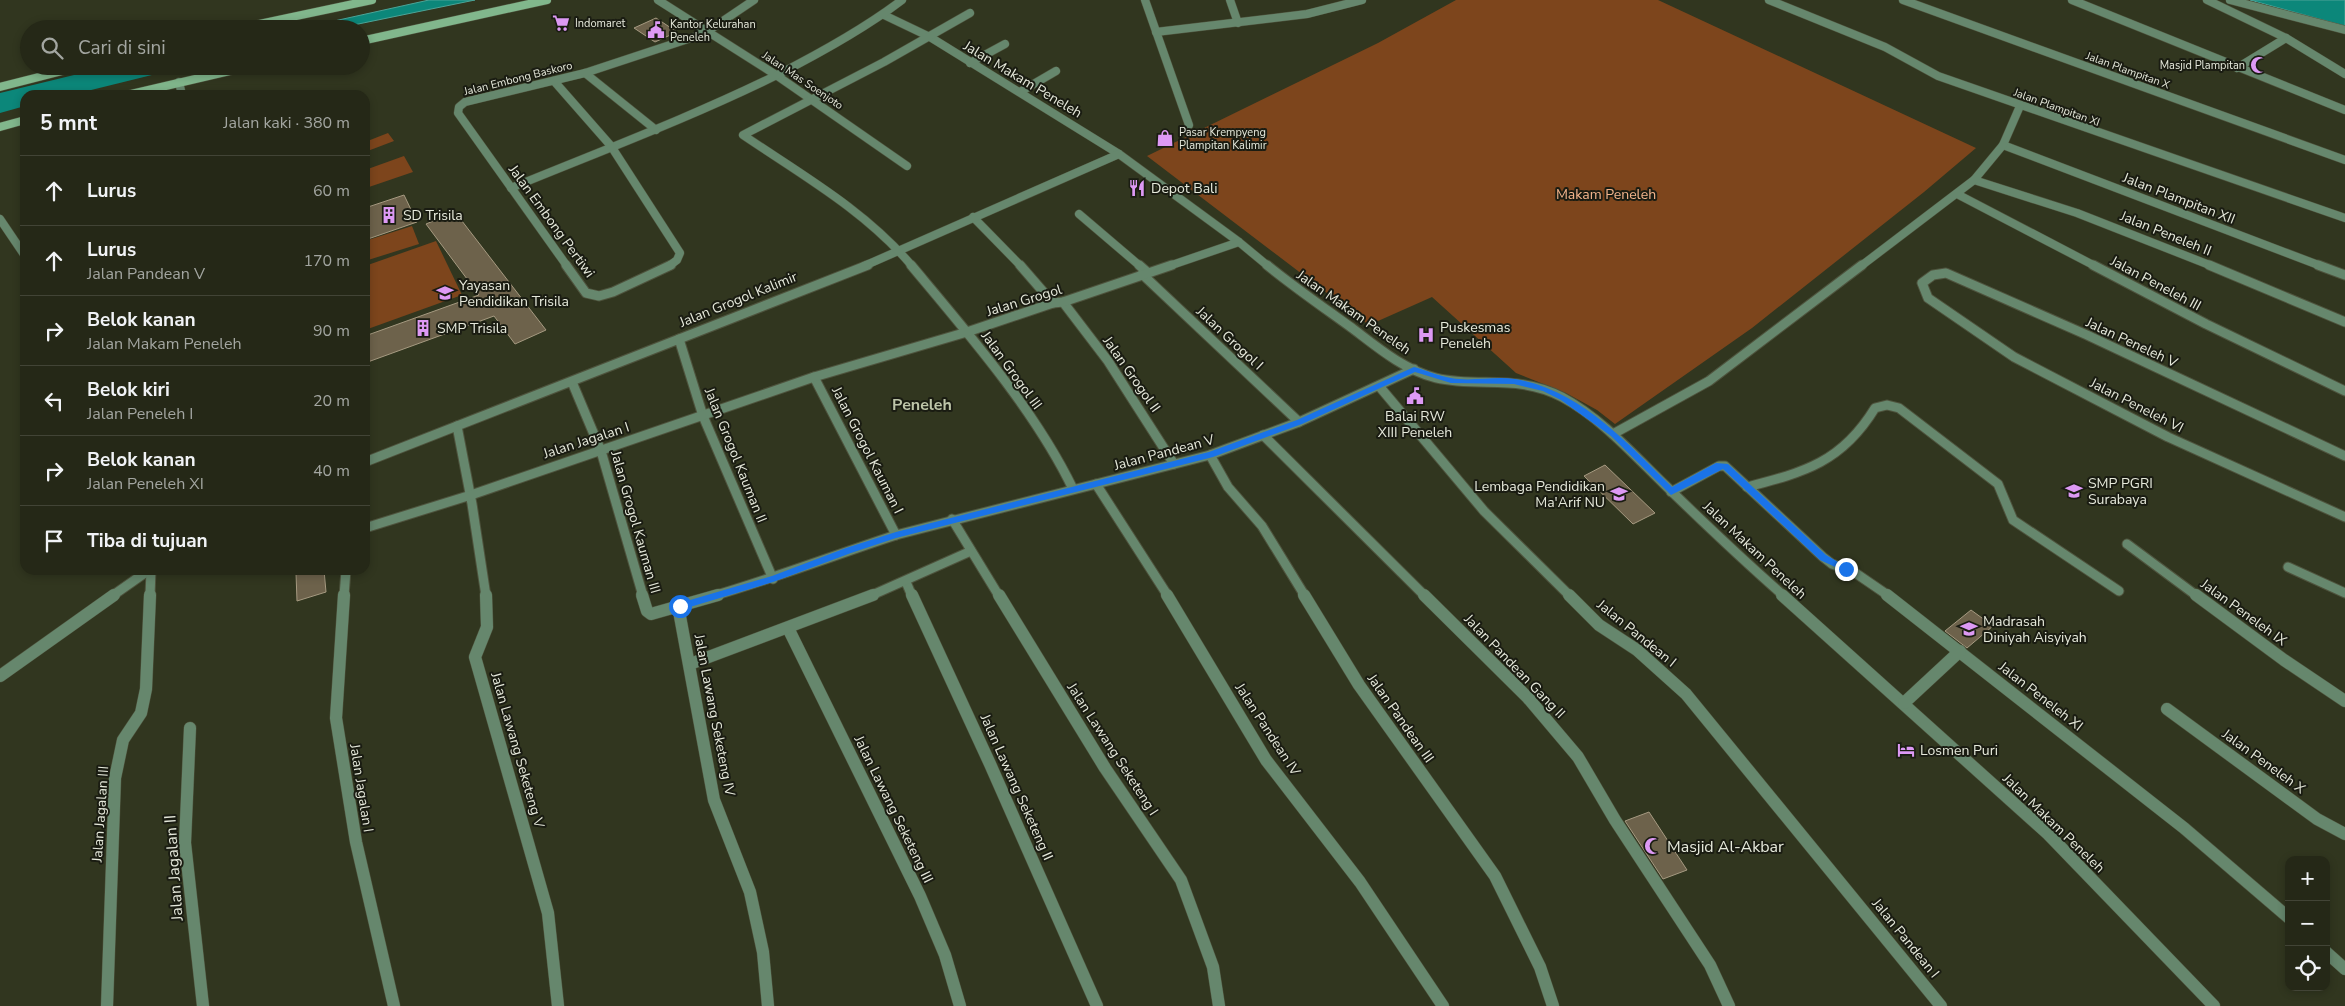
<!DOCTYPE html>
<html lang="id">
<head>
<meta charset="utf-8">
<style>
	body { margin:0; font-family:"Nunito Sans",sans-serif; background:#313424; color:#f1f3f6 }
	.controls { position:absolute; right:15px; bottom:15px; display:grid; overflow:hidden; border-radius:10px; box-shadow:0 2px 8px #0003 }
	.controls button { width:45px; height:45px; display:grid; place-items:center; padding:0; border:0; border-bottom:1px solid #424436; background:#252817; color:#f1f3f6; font:25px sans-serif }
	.stop { position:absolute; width:15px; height:15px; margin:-11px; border:4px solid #1a73e8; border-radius:50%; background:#fff }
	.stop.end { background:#1a73e8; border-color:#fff; box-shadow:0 1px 5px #0008 }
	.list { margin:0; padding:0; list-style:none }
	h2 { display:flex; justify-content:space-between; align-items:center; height:65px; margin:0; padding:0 20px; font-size:21px }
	h2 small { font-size:16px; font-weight:400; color:#a3a6a1 }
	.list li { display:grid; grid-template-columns:32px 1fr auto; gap:15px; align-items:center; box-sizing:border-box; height:70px; padding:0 20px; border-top:1px solid #424436 }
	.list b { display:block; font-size:19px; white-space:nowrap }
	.list p { margin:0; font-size:16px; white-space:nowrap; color:#a3a6a1 }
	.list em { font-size:16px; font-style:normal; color:#a3a6a1 }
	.icon { flex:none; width:28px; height:28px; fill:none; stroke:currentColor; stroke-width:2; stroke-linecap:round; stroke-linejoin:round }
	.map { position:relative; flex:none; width:2345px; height:1006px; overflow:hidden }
	.search { position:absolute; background:#252817; box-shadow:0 2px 8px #0003; left:20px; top:20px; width:350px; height:55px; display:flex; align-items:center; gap:12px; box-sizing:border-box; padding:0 18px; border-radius:28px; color:#a3a6a1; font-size:19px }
	.panel { position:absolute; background:#252817; box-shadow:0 2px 8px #0003; left:20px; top:90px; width:350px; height:485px; border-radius:15px }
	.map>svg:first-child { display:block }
</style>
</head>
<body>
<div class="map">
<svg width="2345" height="1006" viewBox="0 0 2345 1006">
	<rect width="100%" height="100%" fill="#31361f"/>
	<g fill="#7d451c">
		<polygon points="1456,0 1658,0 1976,148 1924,192 1752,328 1615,424 1597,410 1566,393 1516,373 1432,297 1369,325 1147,156 1378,43"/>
		<polygon points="388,133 394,141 365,152 365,142"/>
		<polygon points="404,156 413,172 369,187 365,180 365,170"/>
		<polygon points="412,226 419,244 365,261 365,241"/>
		<polygon points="436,241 462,295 365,330 365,266"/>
	</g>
	<g fill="#0c877a" stroke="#4da497">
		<polygon points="429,0 475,0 334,29 298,29"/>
		<polygon points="2250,0 2345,0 2345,26"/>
	</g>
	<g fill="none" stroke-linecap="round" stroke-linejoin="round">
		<polygon fill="#0c877a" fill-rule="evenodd" points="111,66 164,66 160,73 71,95 25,95 25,106 0,113 0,93"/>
	</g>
	<g fill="#6d624b" stroke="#a69a81">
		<polygon points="656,18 677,32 655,42 634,28"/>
		<polygon points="404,195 417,222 365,240 365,208"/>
		<polygon points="455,212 546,330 515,344 494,316 365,363 365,336 479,295 426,224"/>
		<polygon points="1605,465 1655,513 1633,524 1584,476"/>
		<polygon points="307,570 324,570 326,592 297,601 296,573"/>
		<polygon points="1971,610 1993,626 1967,648 1945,631"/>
		<polygon points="1649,812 1687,870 1663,879 1625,821"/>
	</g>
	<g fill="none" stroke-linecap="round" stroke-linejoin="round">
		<g stroke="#4e533d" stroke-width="9">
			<g id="minor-far2">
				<polyline points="658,0 776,75 907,166"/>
				<polyline points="1145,0 1189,125"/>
				<polyline points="1230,0 1238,23"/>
				<polyline points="1769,0 1885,47 1938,76 2345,218"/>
				<polyline points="1903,0 2345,160"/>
				<polyline points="2072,0 2345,110"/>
				<polyline points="2230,0 2345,30"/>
				<polyline points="884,15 930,37 1119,154 1239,242 1268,266"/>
				<polyline points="1156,32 1307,14 1362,0"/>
				<polyline points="970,63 1005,44"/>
				<polyline points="2237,68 2286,38"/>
				<polyline points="585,73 656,130"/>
				<polyline points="554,81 611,146 680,253 677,260 669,266"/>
				<polyline points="179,82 182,95"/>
				<polyline points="1020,92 1056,71"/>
				<polyline points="2003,145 2321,266"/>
				<polyline points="1974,180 2077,213 2212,266"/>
				<path d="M511,188C601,151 692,117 779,74C822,52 864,29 902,0"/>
				<polyline points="1957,194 2095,266"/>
				<polyline points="1079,214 1140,266"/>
				<polyline points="973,217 1021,266"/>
				<polyline points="0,219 25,256"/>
				<polyline points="567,266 458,113 459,107 465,102 585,73 694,37 708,31 754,0"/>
				<polyline points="864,266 1119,154"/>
				<path d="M912,266C866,211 802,175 743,135L884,62L970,13"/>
				<polyline points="1169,266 1239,242"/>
				<polyline points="1861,266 1974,180 2003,145 2020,106"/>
			</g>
		</g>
		<g stroke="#4e533d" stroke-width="11">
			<g id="minor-far1">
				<polyline points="566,265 586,293 599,296 613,292 671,265"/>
				<path d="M911,265C967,332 1035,410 1073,489"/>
				<polyline points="1020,265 1053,303"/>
				<polyline points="1139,265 1147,272"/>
				<path d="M1267,265C1294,287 1323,307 1352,328C1377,347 1404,370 1436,378C1480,388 1518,374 1562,397C1601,418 1633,454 1665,485C1704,523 1743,560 1784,596"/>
				<polyline points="2093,265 2206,324 2345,391"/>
				<polyline points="2209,265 2345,322"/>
				<polyline points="2318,265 2345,275"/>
				<polyline points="1142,274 1299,422"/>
				<polyline points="1063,302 1108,361 1174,464"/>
				<polyline points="679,339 703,416 773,579"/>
				<polyline points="814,377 896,535"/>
				<polyline points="572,382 601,451 643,596"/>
				<polyline points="1379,386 1484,511 1570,596"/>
				<polyline points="457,426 472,504 486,596"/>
				<polyline points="1613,434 1709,381 1862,265"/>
				<polyline points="1263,435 1425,596"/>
				<polyline points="1210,455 1228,487 1262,526 1305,596"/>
				<polyline points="2345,456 2087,335 1946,273 1933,275 1922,283 1928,298 2014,357 2168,437 2345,517"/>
				<polyline points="365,462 868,265"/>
				<polyline points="1096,484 1168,596"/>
				<path d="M1747,487C1805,472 1842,462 1875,408L1887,405L1899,408L1998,484L2013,520L2119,591"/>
				<polyline points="1671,492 1719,466 1725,466 1823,557 1832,564 1854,572 1889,596"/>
				<polyline points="952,519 999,596"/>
				<polyline points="365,528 471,495 814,377 967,332 1053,303 1063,302 1172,265"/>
				<polyline points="2127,544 2197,596"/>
				<polyline points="2288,567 2345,593"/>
				<polyline points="906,582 912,596"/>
				<polyline points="112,596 149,570"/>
				<polyline points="150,596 151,570"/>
				<polyline points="344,596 346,570"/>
				<path d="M713,596C775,578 835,555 896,535L1210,455L1299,422L1414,369"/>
				<polyline points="870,596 971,551"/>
			</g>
		</g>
		<g stroke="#4e533d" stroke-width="13">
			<g id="minor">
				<polyline points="344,595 336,718 356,842 394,1006"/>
				<polyline points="486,595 487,627 475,657 548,913 558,1006"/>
				<polyline points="642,595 647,611 651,614 718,595"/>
				<polyline points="912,595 990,764 1097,1006"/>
				<polyline points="999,595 1105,768 1181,880 1213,967 1219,1006"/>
				<polyline points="1167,595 1266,760 1360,882 1443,1006"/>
				<polyline points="1304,595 1359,685 1495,876 1540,967 1553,1006"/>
				<polyline points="1424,595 1528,698 1578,757 1615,820 1710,965 1729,1006"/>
				<polyline points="1569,595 1599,625 1637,650 1686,694 1941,1006"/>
				<polyline points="1782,595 2048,834 2214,1006"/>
				<polyline points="1887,595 2184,828 2289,918"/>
				<polyline points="2196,595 2284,660 2345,701"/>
				<polyline points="680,606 679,611 714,800 750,892 763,952 768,1006"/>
				<polyline points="789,630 920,896 945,955 960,1006"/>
				<polyline points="690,664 873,595"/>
				<polyline points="0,676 114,595"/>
				<polyline points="1904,703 1960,651"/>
				<polyline points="2167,709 2317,819 2345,834"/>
				<polyline points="190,728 185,843 203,1006"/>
				<polyline points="2326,952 2345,969"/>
				<polyline points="107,1006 115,778 123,740 141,713 146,689 150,595"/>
			</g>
		</g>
		<g stroke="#4e533d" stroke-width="9">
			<polyline id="tertiary" points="2207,0 2286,38 2345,74"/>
		</g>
		<g stroke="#4e533d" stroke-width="9">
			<g id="secondary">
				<polyline points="235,29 372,0"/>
				<polyline points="361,41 547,0"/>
				<polyline points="0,87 82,66"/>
				<polyline points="127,95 251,66"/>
				<polyline points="0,127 25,120"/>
			</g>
		</g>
		<use href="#minor-far2" stroke="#66876d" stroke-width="8"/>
		<use href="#minor-far1" stroke="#66876d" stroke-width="9"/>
		<use href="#minor" stroke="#66876d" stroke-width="12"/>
		<use href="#tertiary" stroke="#66876d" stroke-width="8"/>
		<use href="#secondary" stroke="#81b78c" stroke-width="8"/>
	</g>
	<path fill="#1a73e8" d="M1414,367C1426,370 1438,376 1451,378C1471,382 1494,376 1515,379C1581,390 1627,443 1672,487L1716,463L1728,464L1826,555L1850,569L1846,572L1820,560L1723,469L1671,495L1611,436L1561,400L1543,391L1514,384L1451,383L1415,372L1302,424L1213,457L896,538L851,553L773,582L680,610L676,606L680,603L772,576L846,548L896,532L1209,452L1297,420Z"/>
	<defs>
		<g id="supermarket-bare" transform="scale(1.35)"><path d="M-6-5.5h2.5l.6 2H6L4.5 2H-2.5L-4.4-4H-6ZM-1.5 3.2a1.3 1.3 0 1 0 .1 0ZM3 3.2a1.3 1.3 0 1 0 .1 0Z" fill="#dd99f4" stroke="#1a1c12" stroke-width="2.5" paint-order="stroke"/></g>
		<g id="civic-bare" transform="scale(1.35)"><path d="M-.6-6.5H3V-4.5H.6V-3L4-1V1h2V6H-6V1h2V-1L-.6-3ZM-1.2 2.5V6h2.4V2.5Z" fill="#dd99f4" stroke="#1a1c12" stroke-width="2.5" paint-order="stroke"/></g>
		<g id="mosque-bare" transform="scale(1.35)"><path d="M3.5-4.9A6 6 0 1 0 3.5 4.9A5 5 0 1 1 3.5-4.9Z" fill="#dd99f4" stroke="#1a1c12" stroke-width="2.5" paint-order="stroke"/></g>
		<g id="shop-bare" transform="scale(1.35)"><path d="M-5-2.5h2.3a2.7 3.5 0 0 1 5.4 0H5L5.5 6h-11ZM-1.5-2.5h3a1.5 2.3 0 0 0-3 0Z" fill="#dd99f4" stroke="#1a1c12" stroke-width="2.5" paint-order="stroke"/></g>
		<g id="restaurant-bare" transform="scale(1.35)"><path d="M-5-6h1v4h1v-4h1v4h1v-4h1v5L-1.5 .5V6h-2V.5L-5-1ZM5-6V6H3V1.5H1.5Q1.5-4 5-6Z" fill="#dd99f4" stroke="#1a1c12" stroke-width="2.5" paint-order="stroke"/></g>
		<g id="building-bare" transform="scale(1.35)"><path d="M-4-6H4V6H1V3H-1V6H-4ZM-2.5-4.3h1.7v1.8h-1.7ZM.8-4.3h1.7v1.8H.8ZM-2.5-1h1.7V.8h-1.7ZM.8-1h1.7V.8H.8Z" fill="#dd99f4" stroke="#1a1c12" stroke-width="2.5" paint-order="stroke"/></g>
		<g id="school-bare" transform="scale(1.35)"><path d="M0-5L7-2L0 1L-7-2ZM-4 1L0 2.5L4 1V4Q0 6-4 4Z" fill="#dd99f4" stroke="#1a1c12" stroke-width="2.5" paint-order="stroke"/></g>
		<g id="hospital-bare" transform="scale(1.35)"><path d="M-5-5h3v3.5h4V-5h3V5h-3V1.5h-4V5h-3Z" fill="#dd99f4" stroke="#1a1c12" stroke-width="2.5" paint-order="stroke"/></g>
		<g id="hotel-bare" transform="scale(1.35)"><path d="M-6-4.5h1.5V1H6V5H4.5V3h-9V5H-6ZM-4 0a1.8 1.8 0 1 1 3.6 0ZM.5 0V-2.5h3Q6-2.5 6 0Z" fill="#dd99f4" stroke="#1a1c12" stroke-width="2.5" paint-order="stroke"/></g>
	</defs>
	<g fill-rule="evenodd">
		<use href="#supermarket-bare" x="561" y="23"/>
		<use href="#civic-bare" x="656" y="30"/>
		<use href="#mosque-bare" x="2259" y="65"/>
		<use href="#shop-bare" x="1165" y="138"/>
		<use href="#restaurant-bare" x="1137" y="188"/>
		<use href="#building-bare" x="389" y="215"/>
		<use href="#school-bare" x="445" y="293"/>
		<use href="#building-bare" x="423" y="328"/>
		<use href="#hospital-bare" x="1426" y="335"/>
		<use href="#civic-bare" x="1415" y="396"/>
		<use href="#school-bare" x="2074" y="491"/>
		<use href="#school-bare" x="1619" y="494"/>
		<use href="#school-bare" x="1969" y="629"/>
		<use href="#hotel-bare" x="1906" y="750"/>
		<use href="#mosque-bare" x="1653" y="846"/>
	</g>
	<g text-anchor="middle" stroke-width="4" stroke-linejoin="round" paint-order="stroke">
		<g font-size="11" fill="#e6e9db" stroke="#1a1c12" text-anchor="start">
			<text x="575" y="27">Indomaret</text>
			<text x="670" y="28">Kantor Kelurahan<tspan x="670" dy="13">Peneleh</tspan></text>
			<text x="2245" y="69" text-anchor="end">Masjid Plampitan</text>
			<text x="1179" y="136">Pasar Krempyeng<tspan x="1179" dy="13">Plampitan Kalimir</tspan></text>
		</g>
		<g font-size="11" fill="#e6e9db" stroke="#1a1c12">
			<text transform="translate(2128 70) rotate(20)" y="4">Jalan Plampitan X</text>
			<text transform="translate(518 78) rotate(-14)" y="4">Jalan Embong Baskoro</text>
			<text transform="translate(803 80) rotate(34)" y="4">Jalan Mas Soenjoto</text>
			<text transform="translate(2057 107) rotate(20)" y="4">Jalan Plampitan XI</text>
		</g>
		<g font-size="14" fill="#e6e9db" stroke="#1a1c12">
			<text transform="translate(1023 79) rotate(31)" y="5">Jalan Makam Peneleh</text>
			<text transform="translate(2179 198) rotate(21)" y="5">Jalan Plampitan XII</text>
			<text transform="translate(552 221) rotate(54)" y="5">Jalan Embong Pertiwi</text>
			<text transform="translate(2166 233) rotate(22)" y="5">Jalan Peneleh II</text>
			<text transform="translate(2156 283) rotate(28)" y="5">Jalan Peneleh III</text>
			<text transform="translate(738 299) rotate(-22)" y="5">Jalan Grogol Kalimir</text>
			<text transform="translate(1024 300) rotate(-17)" y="5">Jalan Grogol</text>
			<text transform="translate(1354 312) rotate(35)" y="5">Jalan Makam Peneleh</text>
			<text transform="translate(1230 338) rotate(43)" y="5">Jalan Grogol I</text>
			<text transform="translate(2132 342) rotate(25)" y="5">Jalan Peneleh V</text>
			<text transform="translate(1012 370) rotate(54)" y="5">Jalan Grogol III</text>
			<text transform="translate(1132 374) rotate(55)" y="5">Jalan Grogol II</text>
			<text transform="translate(2137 405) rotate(27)" y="5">Jalan Peneleh VI</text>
			<text transform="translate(586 440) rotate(-18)" y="5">Jalan Jagalan I</text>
			<text transform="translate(868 450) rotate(63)" y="5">Jalan Grogol Kauman I</text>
			<text transform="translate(1164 452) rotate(-15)" y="5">Jalan Pandean V</text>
			<text transform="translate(736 455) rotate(68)" y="5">Jalan Grogol Kauman II</text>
			<text transform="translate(636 522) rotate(74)" y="5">Jalan Grogol Kauman III</text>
			<text transform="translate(1755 550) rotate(43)" y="5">Jalan Makam Peneleh</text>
			<text transform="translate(2244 612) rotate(36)" y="5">Jalan Peneleh IX</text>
			<text transform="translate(1637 633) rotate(39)" y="5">Jalan Pandean I</text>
			<text transform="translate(1515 666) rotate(46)" y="5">Jalan Pandean Gang II</text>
			<text transform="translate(2041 696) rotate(38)" y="5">Jalan Peneleh XI</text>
			<text transform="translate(715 715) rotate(79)" y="5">Jalan Lawang Seketeng IV</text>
			<text transform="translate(1401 718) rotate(55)" y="5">Jalan Pandean III</text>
			<text transform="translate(1268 729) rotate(57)" y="5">Jalan Pandean IV</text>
			<text transform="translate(1113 749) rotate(57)" y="5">Jalan Lawang Seketeng I</text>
			<text transform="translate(518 750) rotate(74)" y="5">Jalan Lawang Seketeng V</text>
			<text transform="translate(2264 761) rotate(36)" y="5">Jalan Peneleh X</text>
			<text transform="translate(1017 787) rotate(66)" y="5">Jalan Lawang Seketeng II</text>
			<text transform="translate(362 788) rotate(81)" y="5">Jalan Jagalan I</text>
			<text transform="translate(894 809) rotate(64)" y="5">Jalan Lawang Seketeng III</text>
			<text transform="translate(100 814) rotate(-86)" y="5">Jalan Jagalan III</text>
			<text transform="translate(2054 823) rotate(44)" y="5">Jalan Makam Peneleh</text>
			<text transform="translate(1906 938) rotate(51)" y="5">Jalan Pandean I</text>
		</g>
		<g font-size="14" fill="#e6e9db" stroke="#1a1c12" text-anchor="start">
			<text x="1151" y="193">Depot Bali</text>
			<text x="403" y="220">SD Trisila</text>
			<text x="459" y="290">Yayasan<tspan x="459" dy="16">Pendidikan Trisila</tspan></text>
			<text x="1440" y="332">Puskesmas<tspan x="1440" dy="16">Peneleh</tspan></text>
			<text x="437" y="333">SMP Trisila</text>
			<text x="1415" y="421" text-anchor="middle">Balai RW<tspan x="1415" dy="16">XIII Peneleh</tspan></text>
			<text x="2088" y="488">SMP PGRI<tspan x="2088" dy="16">Surabaya</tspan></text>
			<text x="1605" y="491" text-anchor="end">Lembaga Pendidikan<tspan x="1605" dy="16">Ma'Arif NU</tspan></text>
			<text x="1983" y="626">Madrasah<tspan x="1983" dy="16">Diniyah Aisyiyah</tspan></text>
			<text x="1920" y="755">Losmen Puri</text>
		</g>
		<g font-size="14" fill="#f4b58c" stroke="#1a1c12">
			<text x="1606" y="199">Makam Peneleh</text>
		</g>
		<g font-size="16" font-weight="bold" fill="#bec5a9" stroke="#1a1c12">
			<text x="922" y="410">Peneleh</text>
		</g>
		<g font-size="16" fill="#e6e9db" stroke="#1a1c12" text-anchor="start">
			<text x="1667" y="852">Masjid Al-Akbar</text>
		</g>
		<g font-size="16" fill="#e6e9db" stroke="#1a1c12">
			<text transform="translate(173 868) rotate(-94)" y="6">Jalan Jagalan II</text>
		</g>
	</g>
</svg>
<div class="controls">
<button>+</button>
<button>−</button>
<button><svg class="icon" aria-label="locate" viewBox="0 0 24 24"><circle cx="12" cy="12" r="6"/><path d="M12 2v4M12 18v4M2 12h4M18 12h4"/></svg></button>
</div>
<div class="stop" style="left:680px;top:606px"></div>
<div class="stop end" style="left:1846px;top:569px"></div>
<div class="search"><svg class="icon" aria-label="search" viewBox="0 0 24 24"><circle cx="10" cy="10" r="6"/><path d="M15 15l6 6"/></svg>Cari di sini</div>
<section class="panel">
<h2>5 mnt<small>Jalan kaki · 380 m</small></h2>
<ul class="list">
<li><svg class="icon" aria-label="ahead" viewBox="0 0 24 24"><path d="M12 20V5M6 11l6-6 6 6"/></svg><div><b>Lurus</b></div><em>60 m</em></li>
<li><svg class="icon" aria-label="ahead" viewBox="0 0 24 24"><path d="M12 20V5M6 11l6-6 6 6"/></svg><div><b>Lurus</b><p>Jalan Pandean V</p></div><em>170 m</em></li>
<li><svg class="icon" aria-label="right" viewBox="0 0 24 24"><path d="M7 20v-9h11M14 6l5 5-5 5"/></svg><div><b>Belok kanan</b><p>Jalan Makam Peneleh</p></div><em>90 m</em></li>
<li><svg class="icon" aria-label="left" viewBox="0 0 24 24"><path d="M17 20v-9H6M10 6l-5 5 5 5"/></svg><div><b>Belok kiri</b><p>Jalan Peneleh I</p></div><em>20 m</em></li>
<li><svg class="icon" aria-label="right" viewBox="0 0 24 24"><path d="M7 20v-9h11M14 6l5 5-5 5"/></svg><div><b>Belok kanan</b><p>Jalan Peneleh XI</p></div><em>40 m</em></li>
<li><svg class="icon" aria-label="arrive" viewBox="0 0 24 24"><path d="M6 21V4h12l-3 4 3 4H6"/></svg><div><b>Tiba di tujuan</b></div></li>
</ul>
</section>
</div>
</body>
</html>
